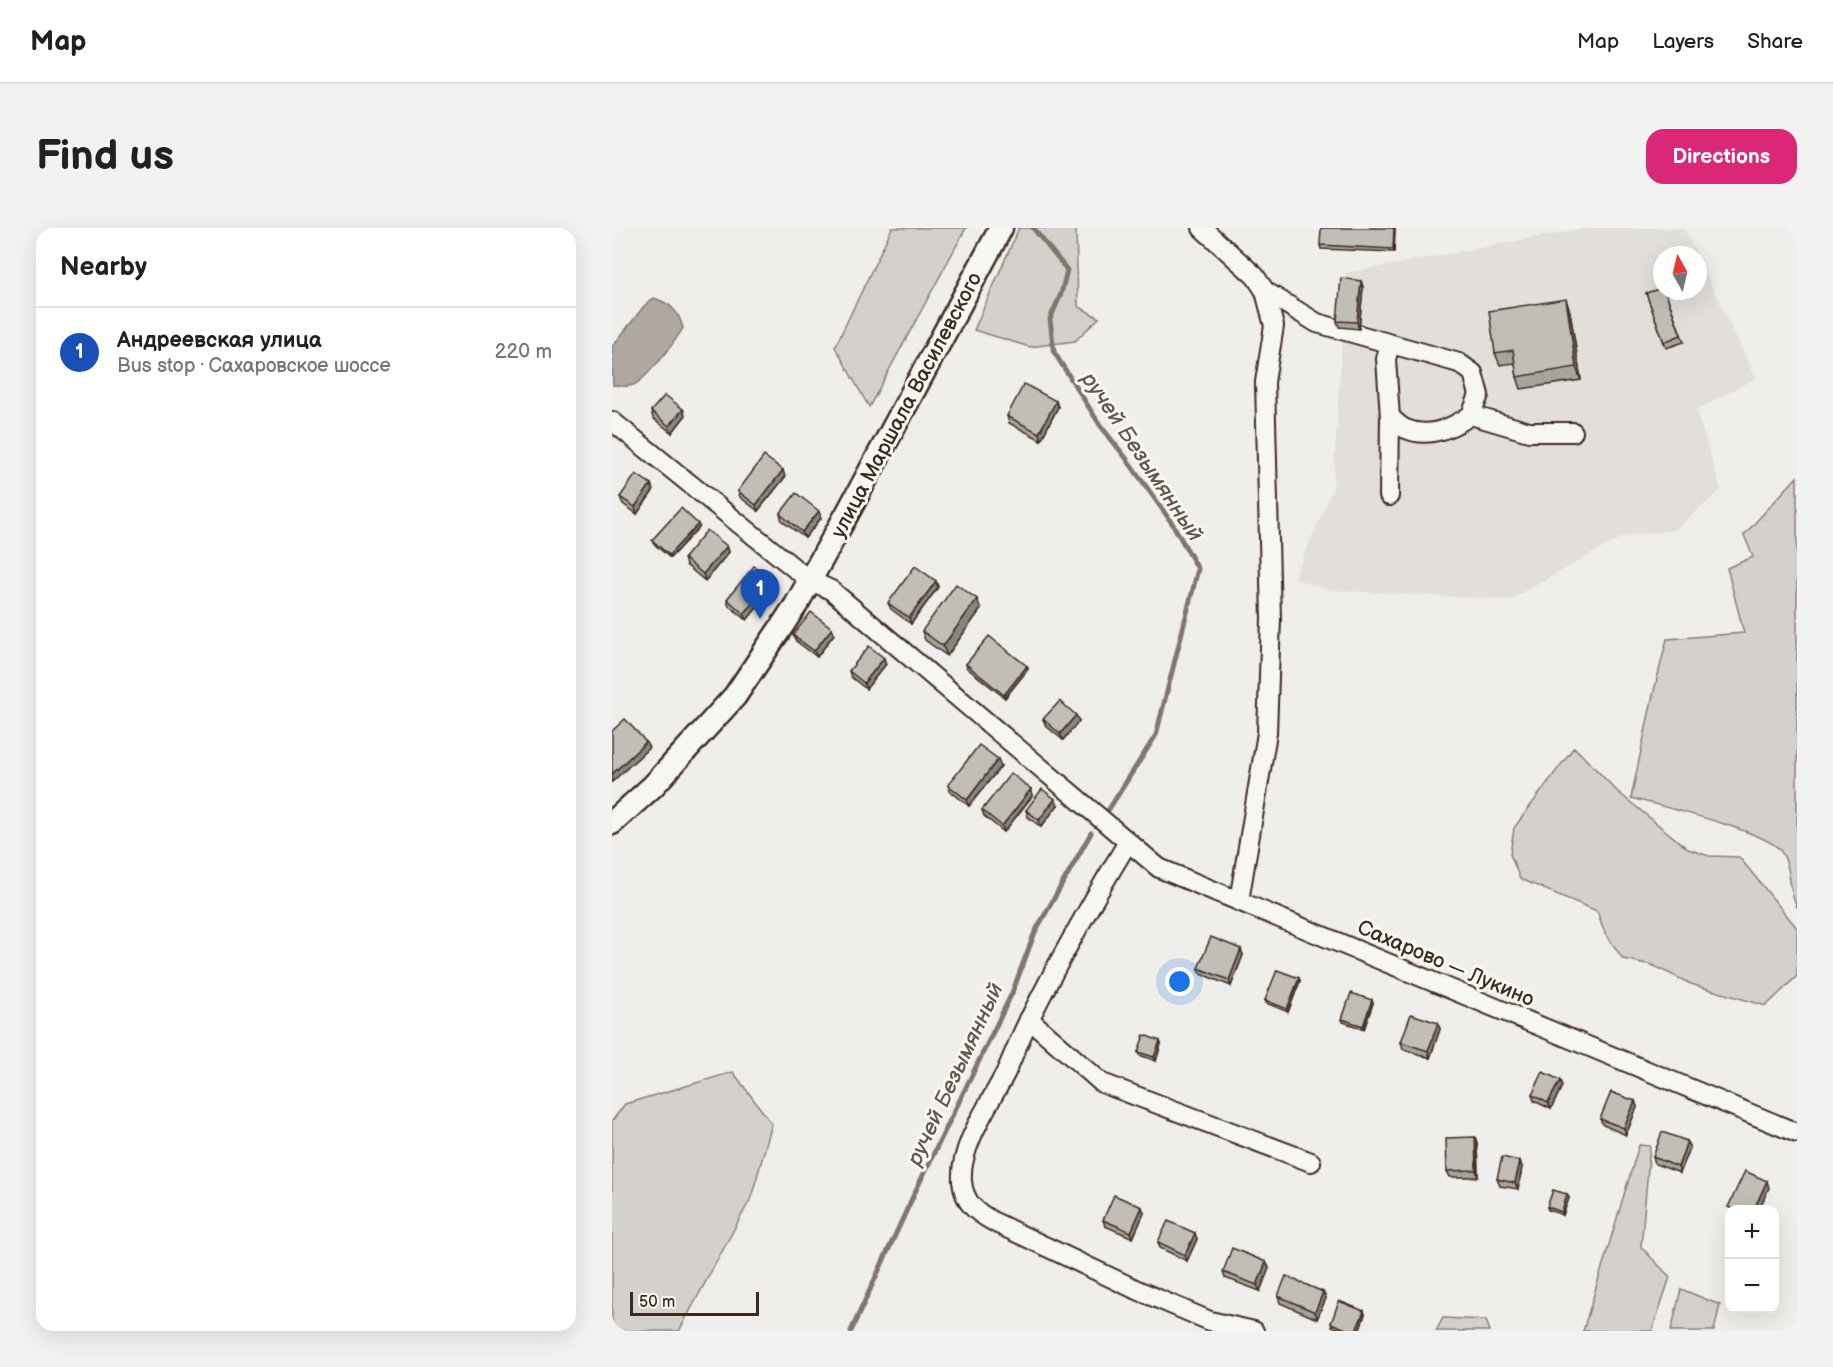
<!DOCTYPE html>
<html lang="en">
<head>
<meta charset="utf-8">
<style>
	body { margin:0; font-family:"Balsamiq Sans",sans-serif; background:#f2f2f2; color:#202124 }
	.controls { position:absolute; right:18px; bottom:18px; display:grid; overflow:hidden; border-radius:12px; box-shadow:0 6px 24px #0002 }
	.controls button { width:54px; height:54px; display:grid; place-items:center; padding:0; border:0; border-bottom:2px solid #e0e0e0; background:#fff; color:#202124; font:30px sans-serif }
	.compass { position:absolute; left:1041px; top:18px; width:54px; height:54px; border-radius:50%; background:#fff; box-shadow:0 6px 24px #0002; rotate:352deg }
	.scale { position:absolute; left:18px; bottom:15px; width:129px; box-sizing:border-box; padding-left:6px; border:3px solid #3b2a1e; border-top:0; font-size:16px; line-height:21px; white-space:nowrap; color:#3b2a1e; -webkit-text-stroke:4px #f6f6f2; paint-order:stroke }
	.you { position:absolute; left:568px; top:754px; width:21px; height:21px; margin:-15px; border:4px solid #fff; border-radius:50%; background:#1a73e8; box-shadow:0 0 0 9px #1a73e833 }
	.badge { display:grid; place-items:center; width:39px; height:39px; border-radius:50%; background:#db2777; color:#fff; font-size:20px; font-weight:700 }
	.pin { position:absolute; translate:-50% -50px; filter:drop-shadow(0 2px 3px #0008) }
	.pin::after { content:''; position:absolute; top:32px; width:21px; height:18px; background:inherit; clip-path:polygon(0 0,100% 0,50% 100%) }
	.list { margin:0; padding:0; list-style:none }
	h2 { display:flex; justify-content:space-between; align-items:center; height:78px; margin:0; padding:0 24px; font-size:26px }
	h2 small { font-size:20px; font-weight:400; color:#757577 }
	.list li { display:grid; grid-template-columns:39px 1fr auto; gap:18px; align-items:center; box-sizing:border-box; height:90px; padding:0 24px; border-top:2px solid #e0e0e0 }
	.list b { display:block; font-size:22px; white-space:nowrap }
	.list p { margin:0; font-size:20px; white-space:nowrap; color:#757577 }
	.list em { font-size:20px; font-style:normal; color:#757577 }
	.map { position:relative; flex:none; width:1185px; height:1103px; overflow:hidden; border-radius:18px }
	header { display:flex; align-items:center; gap:36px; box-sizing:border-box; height:84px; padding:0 30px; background:#fff; border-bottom:2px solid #e0e0e0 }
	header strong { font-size:28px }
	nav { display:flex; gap:33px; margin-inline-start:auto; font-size:21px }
	.intro { display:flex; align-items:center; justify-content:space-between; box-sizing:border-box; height:144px; padding:0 36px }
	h1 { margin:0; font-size:42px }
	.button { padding:15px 27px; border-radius:18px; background:#db2777; color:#fff; font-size:21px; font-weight:700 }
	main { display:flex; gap:36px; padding:0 36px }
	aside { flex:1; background:#fff; border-radius:18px; box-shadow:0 6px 24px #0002 }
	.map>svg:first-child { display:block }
</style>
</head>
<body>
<header>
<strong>Map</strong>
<nav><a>Map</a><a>Layers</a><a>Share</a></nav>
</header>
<div class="intro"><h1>Find us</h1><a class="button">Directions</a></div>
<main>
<aside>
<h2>Nearby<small></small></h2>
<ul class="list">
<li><span class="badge" style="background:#1a4fb4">1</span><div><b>Андреевская улица</b><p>Bus stop · Сахаровское шоссе</p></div><em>220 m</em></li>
</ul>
</aside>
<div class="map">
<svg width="1185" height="1103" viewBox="0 0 1185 1103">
	<rect width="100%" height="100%" fill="#efeeea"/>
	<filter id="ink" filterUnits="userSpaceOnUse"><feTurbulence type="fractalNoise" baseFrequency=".0167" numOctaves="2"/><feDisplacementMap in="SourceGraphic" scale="12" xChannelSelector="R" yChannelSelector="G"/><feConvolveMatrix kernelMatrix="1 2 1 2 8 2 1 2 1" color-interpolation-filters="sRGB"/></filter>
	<g filter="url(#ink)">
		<polygon fill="#e2dfdb" points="974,0 1072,0 1085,27 1050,27 1050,63 1086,63 1086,29 1144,150 1084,182 1109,262 1063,302 1012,308 897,372 716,362 682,351 721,260 734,45"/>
		<g fill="#d4d1cc" stroke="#887e75" stroke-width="1.5">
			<polygon points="280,0 354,0 257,179 223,119"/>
			<polygon points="407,0 464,0 466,78 487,90 463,113 418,119 362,102"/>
			<path d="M1185,249V679C1175,661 1181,639 1168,622C1153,603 1048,578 1019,570L1041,467L1055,411L1132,405L1115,340L1141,329L1132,307Z"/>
			<polygon points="962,519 1006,564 1076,621 1097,628 1127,629 1185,700 1185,748 1154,778 1079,756 1040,737 1011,731 993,705 985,683 908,651 898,626 902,600"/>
			<polygon points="121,844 160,896 139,970 67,1103 0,1103 0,893 13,876"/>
			<polygon points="1027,917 1038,918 1029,1019 1058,1049 1040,1103 971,1103"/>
			<polygon points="1069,1061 1108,1077 1102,1103 1059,1103"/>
			<polygon points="831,1090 874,1092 878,1103 824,1103"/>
		</g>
		<path fill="#afa8a1" stroke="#81766d" stroke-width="1.5" d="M42,70C59,76 66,82 71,100C64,113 37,147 25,155C18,160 9,158 1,157L0,119L32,78Z"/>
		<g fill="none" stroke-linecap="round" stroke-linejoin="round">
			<g stroke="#81766d" stroke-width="5">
				<polyline points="421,0 455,42 449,66 438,91 442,124 488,197 514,230 560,295 586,341 544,507 497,581"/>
				<polyline points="239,1103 303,964 400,765 423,704 479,605"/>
			</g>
			<g stroke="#3b2a1e" stroke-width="22">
				<g id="minor">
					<polyline points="590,0 643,48 653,63 662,98 653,154 659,391 655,505 627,673"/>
					<polyline points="653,63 705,95 847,135 861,145 867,167 859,187 917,204 961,204"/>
					<path d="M778,189C783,193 788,199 794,201C817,211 840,200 859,187"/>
					<polyline points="0,193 197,352 219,362 547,640 1185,905"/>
					<polyline points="777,268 778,189 774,131 778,117"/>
					<path d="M516,614C481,672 448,730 418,790C409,807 402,826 394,844C379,874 347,918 350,953C352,975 364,984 382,994L523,1061L598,1093L642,1103"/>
					<polyline points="417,791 490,855 699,934"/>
				</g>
			</g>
			<g stroke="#3b2a1e" stroke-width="27">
				<polyline id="major" points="0,595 41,558 123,468 184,377 235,286 389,0"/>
			</g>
			<use href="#minor" stroke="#f6f6f2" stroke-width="18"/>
			<use href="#major" stroke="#f6f6f2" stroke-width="22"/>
		</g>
		<g fill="#a7a39d" stroke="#3b2a1e" stroke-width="1.5">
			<polygon points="783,0 782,24 709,21 708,17"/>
			<polygon points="749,53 751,59 747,101 727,99 725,93"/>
			<polygon points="1053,63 1072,114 1054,120 1034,65"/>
			<polygon points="958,84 969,152 909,161 905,149 903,135 888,137 883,125"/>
			<polygon points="446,179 429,212 397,195 395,188"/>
			<polygon points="71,181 73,188 60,205 41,190 39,183"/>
			<polygon points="173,249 146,283 128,269 126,263"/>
			<polygon points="39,256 41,263 25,286 11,276 8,269"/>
			<polygon points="168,286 209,290 193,310 170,293"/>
			<polygon points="87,299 58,330 41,315 40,312"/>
			<polygon points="115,318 117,324 93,353 74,337 72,330"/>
			<polygon points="160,352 162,359 135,392 117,378 115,371"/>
			<polygon points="324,353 326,359 299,396 279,381 276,375"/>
			<polygon points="369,381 335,428 313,412 310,403"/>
			<polygon points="220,400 222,406 205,429 184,413 181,407"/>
			<polygon points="274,436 254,461 239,449 237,443"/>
			<polygon points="354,436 415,438 416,441 393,470 355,440"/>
			<polygon points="431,491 467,493 451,512 434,498"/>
			<polygon points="389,538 357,578 338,563 336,557"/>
			<polygon points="419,561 421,567 392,604 372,588 370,582"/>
			<polygon points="446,577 429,599 416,589 414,582"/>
			<polygon points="631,727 619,758 589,746 586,740"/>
			<polygon points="688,753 676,784 654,775 653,772"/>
			<polygon points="761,775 752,801 731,794 730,791"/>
			<polygon points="828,801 818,830 791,821 789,814"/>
			<polygon points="549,816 544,833 527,827 526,824"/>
			<polygon points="950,858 939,881 922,873 920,867"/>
			<polygon points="1023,873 1025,879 1014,907 991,897 988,891"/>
			<polygon points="863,909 865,915 866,949 838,949 835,943"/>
			<polygon points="1075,913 1078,920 1068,945 1043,936 1041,929"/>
			<polygon points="908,933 910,939 906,961 888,958 885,951"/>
			<polygon points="957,970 951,987 936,982 935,979"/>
			<polygon points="532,985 521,1010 493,998 491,992"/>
			<polygon points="585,1011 575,1033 548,1020 546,1014"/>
			<polygon points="654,1034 657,1040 648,1063 613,1050 611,1044"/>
			<polygon points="711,1064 714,1070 705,1091 668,1075 666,1068"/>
			<polygon points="752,1083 753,1086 747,1103 732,1103 720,1098 719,1095"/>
		</g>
		<g fill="#888480" stroke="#3b2a1e" stroke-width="1.5">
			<polygon points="782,0 783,0 782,24 781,21"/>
			<polygon points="749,53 751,59 747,101 745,94"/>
			<polygon points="954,71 958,84 969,152 964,139"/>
			<polygon points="444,173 446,179 429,212 427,205"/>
			<polygon points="71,181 73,188 60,205 57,198"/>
			<polygon points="171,242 173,249 146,283 144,277"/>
			<polygon points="39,256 41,263 25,286 23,279"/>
			<polygon points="207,283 209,290 193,310 190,304"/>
			<polygon points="86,296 87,299 58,330 57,327"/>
			<polygon points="115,318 117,324 93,353 91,346"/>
			<polygon points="160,352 162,359 135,392 132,386"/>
			<polygon points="324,353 326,359 299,396 297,390"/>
			<polygon points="365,371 369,381 335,428 331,418"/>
			<polygon points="220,400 222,406 205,429 202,423"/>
			<polygon points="272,430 274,436 254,461 252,455"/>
			<polygon points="415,438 416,441 393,470 392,467"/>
			<polygon points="464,487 467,493 451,512 448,506"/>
			<polygon points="34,514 37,520 0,554 0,546"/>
			<polygon points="386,531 389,538 357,578 355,572"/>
			<polygon points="419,561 421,567 392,604 390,598"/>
			<polygon points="443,571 446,577 429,599 427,592"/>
			<polygon points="629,721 631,727 619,758 617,752"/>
			<polygon points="687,750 688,753 676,784 675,781"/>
			<polygon points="760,772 761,775 752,801 751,798"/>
			<polygon points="826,795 828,801 818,830 816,823"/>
			<polygon points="548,813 549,816 544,833 542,829"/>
			<polygon points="948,852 950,858 939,881 936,875"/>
			<polygon points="1023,873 1025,879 1014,907 1012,900"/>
			<polygon points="863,909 865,915 866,949 864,942"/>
			<polygon points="1075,913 1078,920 1068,945 1066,939"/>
			<polygon points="908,933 910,939 906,961 903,955"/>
			<polygon points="1155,953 1157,960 1147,981 1142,981"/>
			<polygon points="955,966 957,970 951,987 950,984"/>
			<polygon points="530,979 532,985 521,1010 519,1004"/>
			<polygon points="583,1005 585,1011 575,1033 573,1027"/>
			<polygon points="654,1034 657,1040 648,1063 645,1057"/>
			<polygon points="711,1064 714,1070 705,1091 703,1084"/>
			<polygon points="752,1083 753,1086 747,1103 744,1103"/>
		</g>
		<g fill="#c2bdb7" stroke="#3b2a1e" stroke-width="1.5">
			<polygon points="709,0 782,0 781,21 708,17"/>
			<polygon points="729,50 749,53 745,94 725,93"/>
			<polygon points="1050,60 1050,63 1053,63 1069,107 1052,114 1034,65"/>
			<polygon points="954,71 964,139 905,149 901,122 883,125 877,83"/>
			<polygon points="412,156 444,173 427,205 395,188"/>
			<polygon points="53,167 71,181 57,198 39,183"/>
			<polygon points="152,228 171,242 144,277 126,263"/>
			<polygon points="24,246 39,256 23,279 8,269"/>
			<polygon points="184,265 207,283 190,304 168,286"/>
			<polygon points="69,280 86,296 57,327 40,312"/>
			<polygon points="95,302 115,318 91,346 72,330"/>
			<polygon points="142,338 160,352 132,386 115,371"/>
			<polygon points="303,338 324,353 297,390 276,375"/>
			<polygon points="344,356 365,371 331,418 310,403"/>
			<polygon points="199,384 220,400 202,423 181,407"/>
			<polygon points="377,408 415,438 392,467 354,436"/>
			<polygon points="257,418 272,430 252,455 237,443"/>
			<polygon points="448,473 464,487 448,506 431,491"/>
			<polygon points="13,491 34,514 0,546 0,503"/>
			<polygon points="367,517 386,531 355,572 336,557"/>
			<polygon points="399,545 419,561 390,598 370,582"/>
			<polygon points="430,561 443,571 427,592 414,582"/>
			<polygon points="599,709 629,721 617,752 586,740"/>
			<polygon points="665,742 687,750 675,781 653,772"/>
			<polygon points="739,765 760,772 751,798 730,791"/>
			<polygon points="799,786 826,795 816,823 789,814"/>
			<polygon points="532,807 548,813 542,829 526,824"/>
			<polygon points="931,844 948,852 936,875 920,867"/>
			<polygon points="999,864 1023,873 1012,900 988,891"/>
			<polygon points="1050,904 1075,913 1066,939 1041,929"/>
			<polygon points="863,909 864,942 835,943 834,910"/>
			<polygon points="890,929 908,933 903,955 885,951"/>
			<polygon points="1133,943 1155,953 1142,981 1121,981 1116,979"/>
			<polygon points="941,962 955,966 950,984 935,979"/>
			<polygon points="502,967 530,979 519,1004 491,992"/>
			<polygon points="556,993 583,1005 573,1027 546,1014"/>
			<polygon points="620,1020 654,1034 645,1057 611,1044"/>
			<polygon points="674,1048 711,1064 703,1084 666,1068"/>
			<polygon points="727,1073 752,1083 744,1103 739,1103 719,1095"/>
		</g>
	</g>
	<g text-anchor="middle" stroke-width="6" stroke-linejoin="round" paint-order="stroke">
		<g font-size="21" fill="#3b2a1e" stroke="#f6f6f2">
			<text transform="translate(294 177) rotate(-62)" y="7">улица Маршала Василевского</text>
			<text transform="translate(834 735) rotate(23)" y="7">Сахарово — Лукино</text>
		</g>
		<g font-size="22" font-style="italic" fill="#64564c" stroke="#f6f6f2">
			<text transform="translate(531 228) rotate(56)" y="8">ручей Безымянный</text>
			<text transform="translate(342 846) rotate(-65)" y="8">ручей Безымянный</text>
		</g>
	</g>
</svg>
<div class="controls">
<button>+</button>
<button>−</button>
</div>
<svg class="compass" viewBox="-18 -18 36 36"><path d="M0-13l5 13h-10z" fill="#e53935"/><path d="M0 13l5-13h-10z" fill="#757577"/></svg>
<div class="scale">50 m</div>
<div class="you"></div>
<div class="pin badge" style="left:148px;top:391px;background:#1a4fb4">1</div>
</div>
</main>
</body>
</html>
